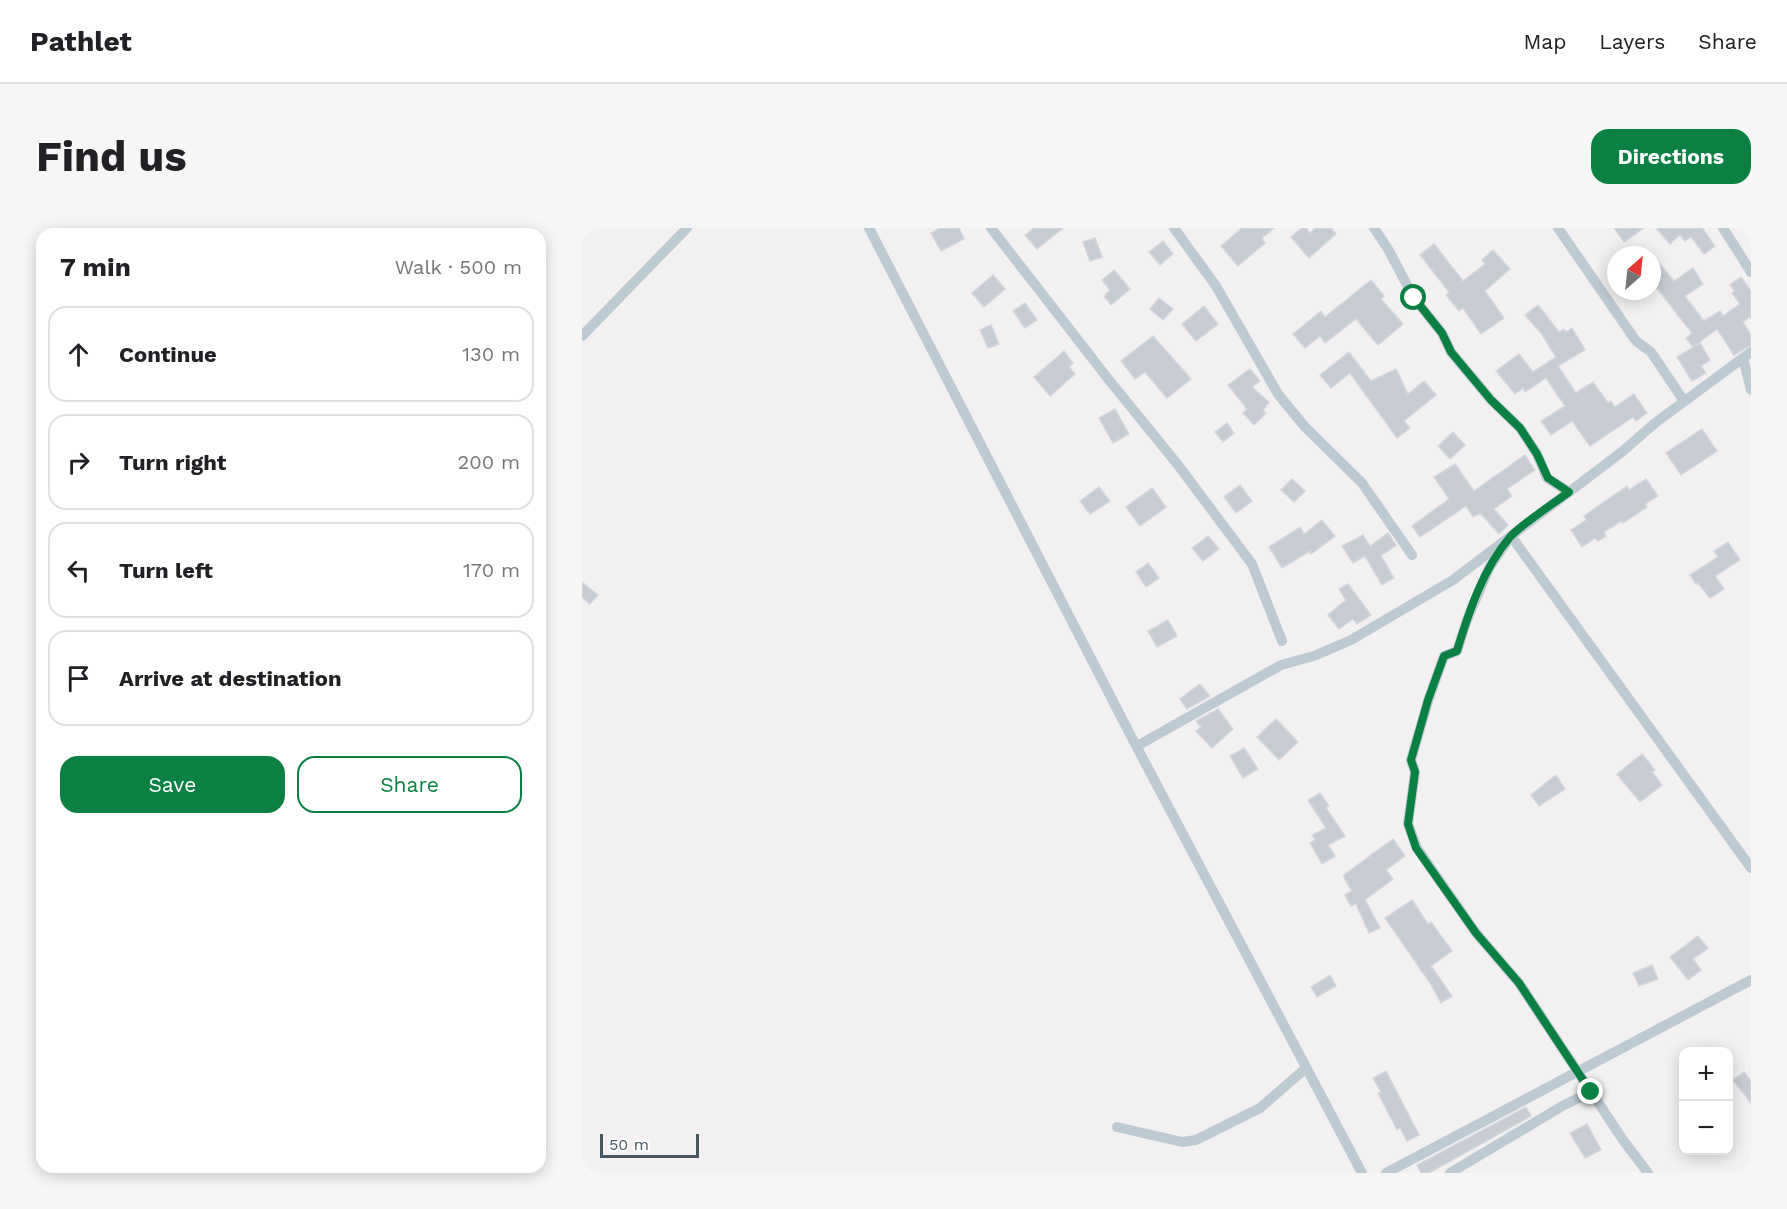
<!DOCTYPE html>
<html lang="en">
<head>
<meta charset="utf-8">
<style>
	body { margin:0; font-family:"Work Sans",sans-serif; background:#f6f6f6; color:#202124 }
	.controls { position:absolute; right:18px; bottom:18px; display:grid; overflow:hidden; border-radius:12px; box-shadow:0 3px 15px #0003 }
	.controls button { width:54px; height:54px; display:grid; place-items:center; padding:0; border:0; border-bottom:2px solid #e0e0e0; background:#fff; color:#202124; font:30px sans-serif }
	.compass { position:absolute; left:1025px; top:18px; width:54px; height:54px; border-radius:50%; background:#fff; box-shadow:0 3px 15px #0003; rotate:27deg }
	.scale { position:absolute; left:18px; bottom:15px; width:99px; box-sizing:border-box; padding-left:6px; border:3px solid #465761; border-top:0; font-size:16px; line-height:21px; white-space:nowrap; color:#465761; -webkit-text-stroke:4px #fff; paint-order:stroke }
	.stop { position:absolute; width:18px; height:18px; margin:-14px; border:4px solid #0b8043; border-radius:50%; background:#fff }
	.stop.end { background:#0b8043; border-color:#fff; box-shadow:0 2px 6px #0008 }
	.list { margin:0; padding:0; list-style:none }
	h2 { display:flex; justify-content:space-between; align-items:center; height:78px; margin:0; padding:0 24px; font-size:26px }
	h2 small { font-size:20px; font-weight:400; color:#757577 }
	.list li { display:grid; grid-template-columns:39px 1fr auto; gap:18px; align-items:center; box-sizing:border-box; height:96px; margin:0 12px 12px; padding:0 12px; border:2px solid #e0e0e0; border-radius:18px }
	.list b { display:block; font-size:22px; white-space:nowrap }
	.list em { font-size:20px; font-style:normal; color:#757577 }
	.actions { display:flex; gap:12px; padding:18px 24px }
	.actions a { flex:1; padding:14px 0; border:2px solid #0b8043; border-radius:18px; text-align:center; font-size:21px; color:#0b8043 }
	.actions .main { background:#0b8043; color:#fff }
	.icon { flex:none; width:33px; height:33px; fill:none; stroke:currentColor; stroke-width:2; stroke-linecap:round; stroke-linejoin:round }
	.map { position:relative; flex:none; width:1169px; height:945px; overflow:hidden; border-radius:18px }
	header { display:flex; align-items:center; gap:36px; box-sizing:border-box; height:84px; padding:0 30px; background:#fff; border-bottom:2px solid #e0e0e0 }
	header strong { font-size:28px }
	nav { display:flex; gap:33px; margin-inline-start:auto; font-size:21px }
	.intro { display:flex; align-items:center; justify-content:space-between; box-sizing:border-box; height:144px; padding:0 36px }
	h1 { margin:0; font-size:42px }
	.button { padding:15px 27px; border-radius:18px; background:#0b8043; color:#fff; font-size:21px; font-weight:700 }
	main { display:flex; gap:36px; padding:0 36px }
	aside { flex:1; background:#fff; border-radius:18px; box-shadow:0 3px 15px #0003 }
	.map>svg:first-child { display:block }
</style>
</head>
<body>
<header>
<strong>Pathlet</strong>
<nav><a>Map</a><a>Layers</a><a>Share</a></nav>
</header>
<div class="intro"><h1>Find us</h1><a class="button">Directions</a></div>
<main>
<aside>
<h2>7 min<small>Walk · 500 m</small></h2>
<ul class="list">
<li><svg class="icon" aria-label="ahead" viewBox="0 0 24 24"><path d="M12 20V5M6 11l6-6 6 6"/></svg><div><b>Continue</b></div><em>130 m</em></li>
<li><svg class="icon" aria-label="right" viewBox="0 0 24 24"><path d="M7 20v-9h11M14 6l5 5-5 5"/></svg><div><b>Turn right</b></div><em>200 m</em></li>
<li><svg class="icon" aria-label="left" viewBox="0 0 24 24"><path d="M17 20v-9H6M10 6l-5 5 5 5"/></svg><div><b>Turn left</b></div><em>170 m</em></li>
<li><svg class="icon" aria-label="arrive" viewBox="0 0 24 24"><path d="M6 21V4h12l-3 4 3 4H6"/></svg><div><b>Arrive at destination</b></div></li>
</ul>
<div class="actions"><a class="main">Save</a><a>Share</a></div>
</aside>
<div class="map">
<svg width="1169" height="945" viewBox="0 0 1169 945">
	<rect width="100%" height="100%" fill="#f3f0f1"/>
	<g fill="#c7ccd2" stroke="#d4d7dd" stroke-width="1.5">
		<polygon points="358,0 377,0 382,11 359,23 349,5"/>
		<polygon points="452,0 481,0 455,21 443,7"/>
		<polygon points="660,0 692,0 680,10 683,15 656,38 639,18"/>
		<polygon points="720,0 724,0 728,5 734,0 749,0 754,6 727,30 709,9"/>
		<polygon points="1032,0 1062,0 1042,14"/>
		<polygon points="1074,0 1122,0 1121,1 1133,18 1122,26 1109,9 1103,13 1098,7 1088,16"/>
		<polygon points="513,10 520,29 508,33 501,14"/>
		<polygon points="581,13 591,26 578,37 567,24"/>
		<polygon points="852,16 881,53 903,36 900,32 911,22 928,41 903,63 922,90 899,106 881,80 877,83 864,67 867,64 838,27"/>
		<polygon points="1070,27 1092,53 1111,40 1121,56 1103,68 1122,93 1138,83 1141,88 1158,76 1150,65 1153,63 1148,57 1159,49 1169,63 1169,91 1168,89 1161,94 1169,107 1169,117 1152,127 1135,101 1111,119 1104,110 1110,105 1070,54"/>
		<polygon points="532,42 548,61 529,77 522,68 528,62 520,52"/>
		<polygon points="411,47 423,61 402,79 390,65"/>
		<polygon points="789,52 802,68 799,71 821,96 796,117 774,91 743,115 738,108 723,120 711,106 739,83 743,89"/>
		<polygon points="577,70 591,81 581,92 568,81"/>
		<polygon points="443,75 455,92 443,100 431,83"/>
		<polygon points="956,77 977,104 982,101 984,104 990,100 1003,122 976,138 994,165 1011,154 1026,175 1029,173 1033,179 1052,166 1065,185 1054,193 1051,189 1008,218 990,193 969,207 959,193 983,178 964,150 943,164 941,160 933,166 914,143 937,126 951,144 974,129 959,105 943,87"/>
		<polygon points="622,78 636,96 614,113 600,96"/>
		<polygon points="409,97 417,116 406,120 398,102"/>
		<polygon points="571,108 609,151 585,170 563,144 553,151 539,133"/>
		<polygon points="1118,115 1128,132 1119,138 1124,145 1110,153 1095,129"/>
		<polygon points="482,123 491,135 487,139 493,146 468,168 452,149"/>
		<polygon points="767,124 789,153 814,141 826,166 842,153 854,167 822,193 828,200 815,210 768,145 749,160 738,147"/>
		<polygon points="668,141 678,153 670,159 687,174 681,182 684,185 672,197 661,185 665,181 646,157"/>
		<polygon points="533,181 547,206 531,215 517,190"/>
		<polygon points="645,195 652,205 641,214 633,204"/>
		<polygon points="1120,201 1135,223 1099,247 1084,225"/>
		<polygon points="871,204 883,217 868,231 856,218"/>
		<polygon points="943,227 953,242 925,261 930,268 912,281 926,297 917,306 898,285 891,289 884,278 838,309 830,298 867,271 852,249 873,236 892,263"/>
		<polygon points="710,251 723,263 712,274 699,262"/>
		<polygon points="1064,251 1076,268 1063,276 1065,279 1041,295 1039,293 1022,304 1024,308 1016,313 1013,310 1000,319 989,302 1004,292 1002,288 1045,258 1047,262"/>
		<polygon points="658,257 670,273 654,285 642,269"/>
		<polygon points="517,259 528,273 508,286 498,273"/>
		<polygon points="570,260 584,279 558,298 544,279"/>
		<polygon points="740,292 753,308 729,326 728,323 700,340 687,319 718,299 722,306"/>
		<polygon points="806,305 814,317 799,328 812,350 800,357 783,328 771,335 760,318 781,307 788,318"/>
		<polygon points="626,308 637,321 621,333 610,320"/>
		<polygon points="1146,314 1158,332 1133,348 1142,361 1128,370 1116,355 1114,356 1108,347 1136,329 1132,323"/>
		<polygon points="566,335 577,350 564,359 554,344"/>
		<polygon points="0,354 16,367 8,376 0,369"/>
		<polygon points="766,356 789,387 775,396 771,391 757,401 746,387 764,372 757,361"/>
		<polygon points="586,392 595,408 575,419 566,403"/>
		<polygon points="618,456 628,468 605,481 598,471"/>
		<polygon points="636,481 651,501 630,520 614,503 619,499 614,493"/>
		<polygon points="694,491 716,514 697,532 675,509"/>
		<polygon points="662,520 676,541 661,550 648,528"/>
		<polygon points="1060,526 1073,542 1070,544 1080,557 1058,574 1035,546"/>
		<polygon points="974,547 983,561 957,578 949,567"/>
		<polygon points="738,565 747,578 744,580 763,608 746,617 753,628 740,636 728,615 733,612 730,607 744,600 726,572"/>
		<polygon points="811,611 823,628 804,642 811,651 783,672 798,700 787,705 774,676 769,678 763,667 770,663 762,650 762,647"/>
		<polygon points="830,672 846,696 849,694 870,723 849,738 870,768 859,775 848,755 803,690"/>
		<polygon points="1116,708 1126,720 1111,731 1119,742 1106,752 1088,729"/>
		<polygon points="1070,737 1076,751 1057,758 1051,745"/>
		<polygon points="748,747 754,758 735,769 729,759"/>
		<polygon points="804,843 837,907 825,913 818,900 815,902 796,865 799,864 791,850"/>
		<polygon points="1162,844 1169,853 1169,875 1151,852"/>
		<polygon points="944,879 949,888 847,945 839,945 835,937"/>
		<polygon points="1005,896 1019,922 1003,930 988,905"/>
	</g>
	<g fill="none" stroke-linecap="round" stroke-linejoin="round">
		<g stroke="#bdcad2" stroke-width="10">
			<polyline points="287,0 550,510 780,945"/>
			<polyline points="409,0 527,152 596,237 670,336 700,413"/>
			<polyline points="592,0 634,58 696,166 723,199 780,255 830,327"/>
			<polyline points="792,0 806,21 832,70 860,105 869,124 909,172 938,200 955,226 965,250 987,264"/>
			<polyline points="976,0 1054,113 1069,124 1102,173"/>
			<polyline points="1141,0 1169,44"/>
			<polyline points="0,108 105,0"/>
			<polyline points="1161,130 1169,162"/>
			<polyline points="555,518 699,437 732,428 769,412 871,352 1041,223 1073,195 1169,124"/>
			<polyline points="535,899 600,914 614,912 678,880 724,840"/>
			<polyline points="804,945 1169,752"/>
			<polyline points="868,945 982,877 1009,864"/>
			<polyline points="1066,945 1041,912 937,755 894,705 835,620 826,596 833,544 829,532 846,473 862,428 875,423 885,392 907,340 929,308 1169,640"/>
		</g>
	</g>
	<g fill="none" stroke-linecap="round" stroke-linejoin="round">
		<path stroke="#0b8043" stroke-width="8" d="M832,70L860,105L869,124L909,172L938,200L955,226L966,250L987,264C971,276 941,295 928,309C901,341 887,383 875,423L862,428L846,472L829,532L833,544L826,596L834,620L894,705L937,755L1009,864"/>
	</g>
</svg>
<div class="controls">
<button>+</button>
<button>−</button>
</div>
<svg class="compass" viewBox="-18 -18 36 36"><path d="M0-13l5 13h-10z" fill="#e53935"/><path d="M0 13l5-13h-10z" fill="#757577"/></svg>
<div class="scale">50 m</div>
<div class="stop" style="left:832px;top:70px"></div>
<div class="stop end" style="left:1009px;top:864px"></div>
</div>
</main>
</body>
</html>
